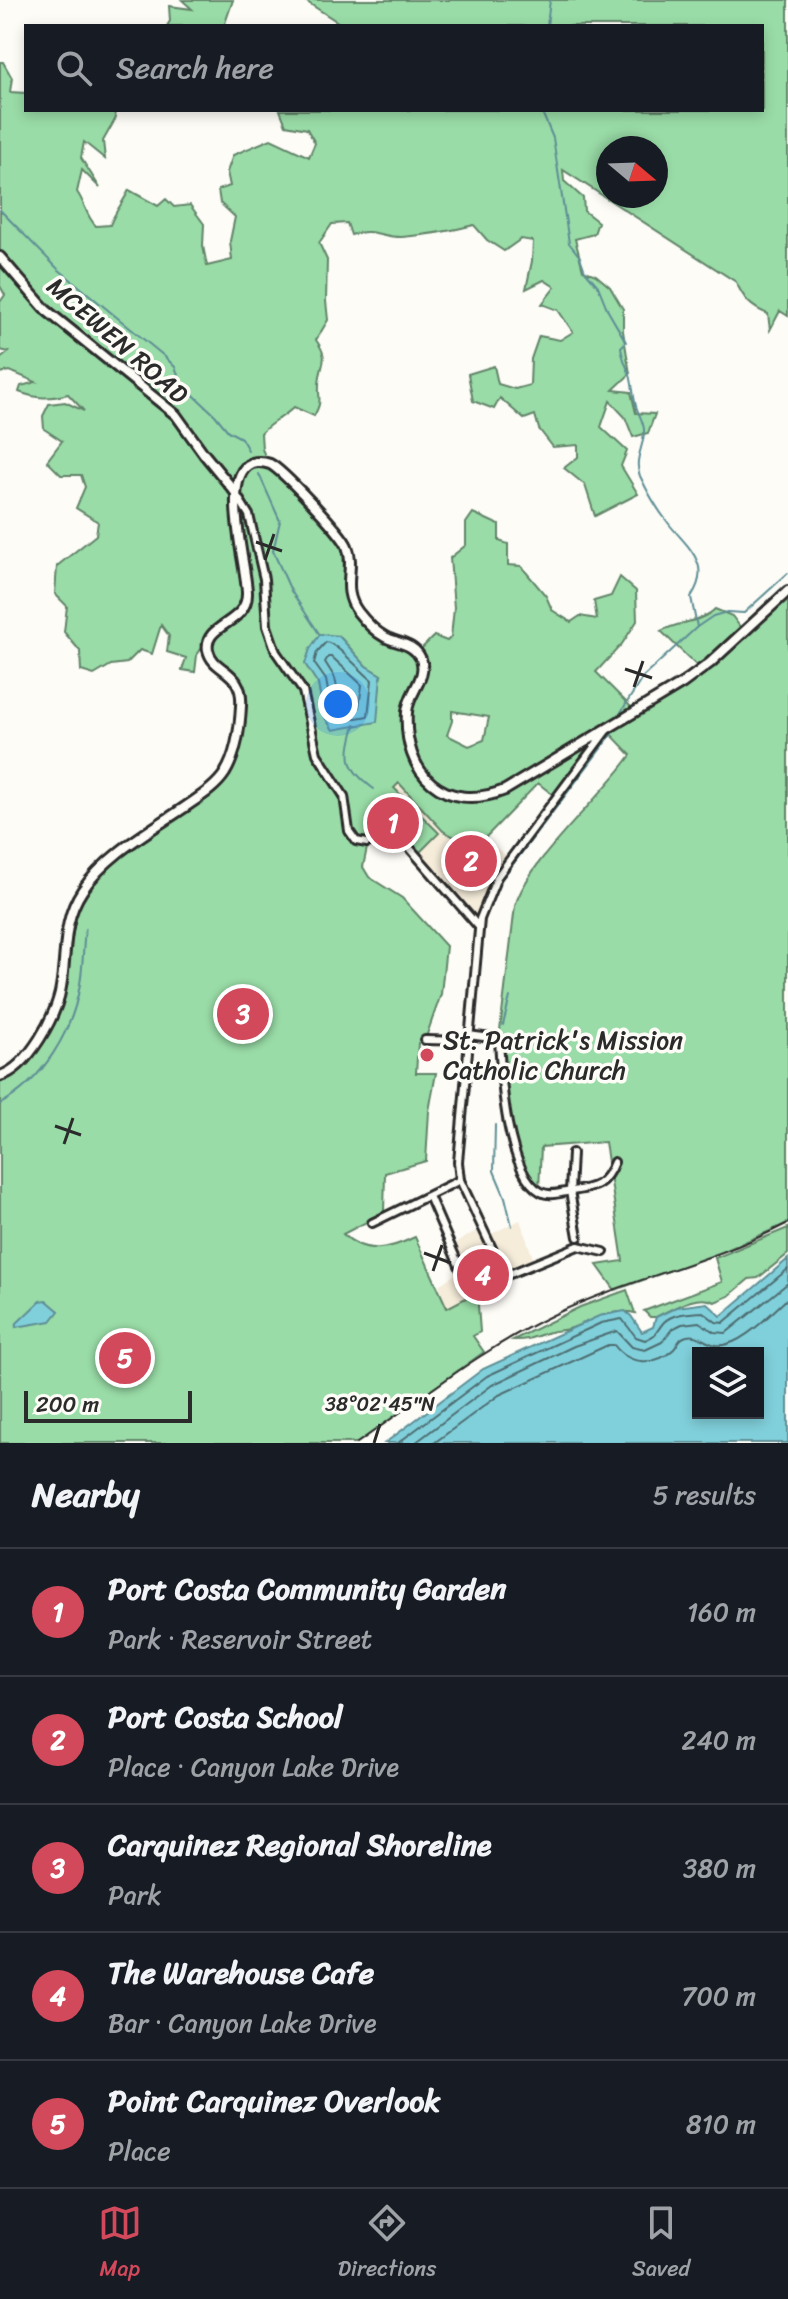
<!DOCTYPE html>
<html lang="en">
<head>
<meta charset="utf-8">
<style>
	body { margin:0; font-family:Sriracha,sans-serif; background:#20242c; color:#f1f3f6 }
	.controls { position:absolute; right:24px; bottom:24px; display:grid; overflow:hidden; border-radius:0px; box-shadow:0 4px 12px #0003 }
	.controls button { width:72px; height:72px; display:grid; place-items:center; padding:0; border:0; border-bottom:2px solid #363941; background:#171b24; color:#f1f3f6; font:40px sans-serif }
	.compass { position:absolute; left:596px; top:136px; width:72px; height:72px; border-radius:50%; background:#171b24; box-shadow:0 4px 12px #0003; rotate:109deg }
	.scale { position:absolute; left:24px; bottom:20px; width:168px; box-sizing:border-box; padding-left:8px; border:4px solid #2b2b2b; border-top:0; font-size:22px; line-height:28px; white-space:nowrap; color:#2b2b2b; -webkit-text-stroke:6px #fdfcf7; paint-order:stroke }
	.you { position:absolute; left:338px; top:704px; width:28px; height:28px; margin:-20px; border:6px solid #fff; border-radius:50%; background:#1a73e8; box-shadow:0 0 0 12px #1a73e833 }
	.badge { display:grid; place-items:center; width:52px; height:52px; border-radius:50%; background:#d1495b; color:#fff; font-size:26px; font-weight:700 }
	.pin { position:absolute; translate:-50% -50%; border:4px solid #fff; box-shadow:0 2px 8px #0006 }
	.list { margin:0; padding:0; list-style:none }
	h2 { display:flex; justify-content:space-between; align-items:center; height:104px; margin:0; padding:0 32px; font-size:34px }
	h2 small { font-size:26px; font-weight:400; color:#9ea1a6 }
	.list li { display:grid; grid-template-columns:52px 1fr auto; gap:24px; align-items:center; box-sizing:border-box; height:128px; padding:0 32px; border-top:2px solid #363941 }
	.list b { display:block; font-size:30px; white-space:nowrap }
	.list p { margin:0; font-size:26px; white-space:nowrap; color:#9ea1a6 }
	.list em { font-size:26px; font-style:normal; color:#9ea1a6 }
	.icon { flex:none; width:44px; height:44px; fill:none; stroke:currentColor; stroke-width:2; stroke-linecap:round; stroke-linejoin:round }
	.map { position:relative; flex:none; width:788px; height:1443px; overflow:hidden }
	.search { position:absolute; background:#171b24; box-shadow:0 4px 12px #0003; left:24px; right:24px; top:24px; height:88px; display:flex; align-items:center; gap:20px; box-sizing:border-box; padding:0 28px; border-radius:0px; color:#9ea1a6; font-size:30px }
	.sheet { height:744px; background:#171b24 }
	nav { display:flex; justify-content:space-around; align-items:center; box-sizing:border-box; height:112px; border-top:2px solid #363941; background:#171b24; font-size:22px; color:#9ea1a6 }
	nav a { display:grid; justify-items:center; gap:4px }
	nav .on { color:#d1495b }
	.map>svg:first-child { display:block }
</style>
</head>
<body>
<div class="map">
<svg width="788" height="1443" viewBox="0 0 788 1443">
	<rect width="100%" height="100%" fill="#fdfcf7"/>
	<filter id="ink" filterUnits="userSpaceOnUse"><feTurbulence type="fractalNoise" baseFrequency=".0125" numOctaves="2"/><feDisplacementMap in="SourceGraphic" scale="16" xChannelSelector="R" yChannelSelector="G"/><feConvolveMatrix kernelMatrix="1 2 1 2 8 2 1 2 1" color-interpolation-filters="sRGB"/></filter>
	<g filter="url(#ink)">
		<g fill="#f5ecda">
			<polygon points="399,783 443,831 460,840 484,839 511,859 497,877 478,926 401,838 363,815"/>
			<polygon points="520,1220 535,1264 505,1276 447,1308 439,1285 461,1270 451,1246 483,1227 487,1236"/>
		</g>
		<g fill="#99dca7" stroke="#628469" stroke-width="2" fill-rule="evenodd">
			<polygon points="182,0 233,0 224,26 167,26 170,21 169,6 192,9"/>
			<path d="M304,0H788V316L780,311L770,330L768,314C750,307 744,299 736,282L563,170L564,181L583,198L584,211L598,222L594,234L575,239L583,270L596,275L610,287L623,309V331L630,374L613,390L631,392L636,413L655,414L648,433L633,437L625,417L610,401L601,427L627,451L621,466L638,494L595,516L585,485L564,468L578,457V445L553,447L539,429L535,415L524,419L500,398L494,409L473,401L468,374L494,366L498,384L515,389L530,385L531,359L539,336L560,340L573,332L558,310L542,304L555,287L544,280L526,289L532,261L533,241L521,239L504,251L487,240L474,225C451,231 427,235 402,237C383,238 372,227 351,235L347,223L332,224L319,243L327,260L326,301L328,320L316,340C331,361 320,362 319,384C318,400 323,400 314,416L294,407C283,418 271,422 261,433L262,449L268,463L344,540L348,589L370,626L417,653L434,636L447,641L451,637L454,608L450,558L466,545V523L473,513L499,525V541L508,544V565L521,566L546,596L552,610L571,622L580,616L597,619L594,601L611,596L620,577L636,591L637,621L622,644L596,672L636,712L701,670L661,631C678,622 702,622 715,609L732,616L744,632L788,591V1223L722,1252L615,1290L597,1265L623,1261L605,1142L541,1147L539,1190L526,1177L506,1113L499,1039L515,906C530,857 600,800 631,755L608,731L557,798L538,783L484,839L460,840L443,831L399,783L394,788L439,833L416,856L394,834L368,843L363,867L369,877L402,898L446,946L441,994L425,1040L418,1043L416,1073H436L429,1111L426,1161L385,1173L384,1213L343,1234C366,1256 390,1249 415,1237L447,1308L477,1292L480,1332L473,1336L484,1352L357,1443H0V1076L20,1065L56,1005L66,931L91,878L222,778L238,726L240,688L215,662L207,640L197,655L195,672L182,670L186,658L167,652L169,636L161,625L152,654L140,650L127,663L111,665L94,675L81,671L80,651L64,632L67,606L55,594L57,566L96,535L98,522L76,508L85,487L81,475H61L47,461L62,441L44,429L43,416L49,404L65,402L84,411L68,394C50,399 37,399 19,392L21,386L36,382L10,371L0,373V359L9,352L0,350V302L5,295L0,286V62H3L12,78L10,92L26,93V110H113L116,118L103,141L105,159L84,142L81,158L100,188L82,170L77,192C85,203 86,216 96,226L110,225C115,211 123,203 129,190L158,206L166,199L174,207L190,205L204,224L203,246L207,266L232,260L230,241L235,217L220,203L218,190L230,186L227,172L233,155L271,139L309,157L315,143L307,129L286,125L280,110H762V26H344ZM608,148H656V196H608ZM339,636L366,666L381,675L324,716L318,684ZM452,711L489,717L484,740L469,746L447,735L452,721Z"/>
			<path d="M788,1228V1254L758,1278L749,1279L729,1296L715,1302C696,1293 673,1309 656,1317H650L644,1311L722,1282L715,1258Z"/>
			<path d="M627,1290L635,1313C611,1307 591,1322 568,1329C562,1331 556,1330 550,1332C536,1336 528,1341 513,1340L580,1307Z"/>
		</g>
		<g fill="#80d0db" stroke="#5e8e95" stroke-width="2" fill-rule="evenodd">
			<polygon points="320,634 339,636 366,666 381,675 377,722 333,730 324,716 318,684 305,664 310,649"/>
			<path d="M788,1259V1443H385L483,1369L599,1316L625,1311L631,1316L642,1332L653,1327L656,1317L677,1307L707,1303L721,1316ZM758,1353V1413H698V1353Z"/>
			<polygon points="46,1300 59,1311 51,1321 16,1327 17,1323 40,1301"/>
		</g>
		<g fill="none" stroke-linecap="round" stroke-linejoin="round">
			<g stroke="#4d6d71" stroke-width="2">
				<path d="M326,642C338,644 360,671 372,680L368,716L339,721L332,713L326,680L314,663L317,652Z"/>
				<polygon points="328,657 332,657 362,685 359,707 345,710 341,708 335,678 325,662"/>
				<path d="M398,1443L487,1376L601,1323L622,1319L636,1337L645,1340C659,1334 655,1332 664,1322C673,1313 691,1313 703,1312L716,1322L723,1323L788,1269"/>
				<polyline points="415,1443 492,1385 574,1346 617,1331 632,1347 645,1350 662,1342 672,1329 682,1324 699,1322 714,1332 726,1333 788,1283"/>
				<path d="M434,1443L499,1395L608,1345H614C629,1365 655,1367 674,1349C679,1343 679,1338 687,1336C698,1333 705,1343 716,1345C739,1349 771,1313 788,1298"/>
			</g>
			<g stroke="#5e8e95" stroke-width="2">
				<polyline points="547,26 550,0"/>
				<path d="M541,110L553,138L569,243L580,257L585,271L598,286L608,311L626,342L621,347C622,358 626,365 630,375C633,385 633,396 636,406C638,413 643,421 644,429C645,446 633,459 640,476C648,493 657,509 669,524C688,548 713,564 691,597L697,627"/>
				<polyline points="0,210 58,269 164,356 175,367 182,384 215,415 228,431 241,438 248,450"/>
				<polyline points="259,474 280,521 273,551 291,591 320,635"/>
				<polyline points="621,712 643,677 697,627 713,616 727,612 744,613 788,573"/>
				<path d="M355,725C346,758 345,768 374,789"/>
				<polyline points="501,880 612,734"/>
				<polyline points="503,1025 510,997"/>
				<path d="M0,1104C42,1082 73,1031 80,984C83,966 83,947 85,929"/>
				<polyline points="495,1125 494,1171 505,1197 512,1226"/>
			</g>
			<g stroke="#2b2b2b" stroke-width="12">
				<g id="street">
					<polyline points="236,494 249,515 264,579 267,626 276,652 303,691 317,754 344,796 349,831 356,841 367,843 393,834 401,838 478,926"/>
					<path d="M468,1035L499,1039C501,1075 506,1173 541,1192C550,1197 562,1192 572,1191C595,1188 605,1185 614,1162"/>
					<polyline points="425,1040 468,1041"/>
					<polyline points="572,1153 570,1191 578,1237"/>
					<polyline points="429,1196 461,1270"/>
					<polyline points="372,1223 460,1180"/>
					<polyline points="604,1252 578,1246 505,1276 460,1180 458,1162 480,919 497,877 606,731"/>
				</g>
			</g>
			<g stroke="#2b2b2b" stroke-width="14">
				<g id="secondary">
					<polyline points="0,257 46,310 176,415 204,454 236,493"/>
					<path d="M0,1076C28,1068 57,1015 61,987C67,953 62,921 82,891C106,854 152,830 188,805C201,796 216,787 225,773C236,755 240,727 241,706C244,669 213,673 208,650C203,624 248,624 247,593C247,566 219,476 252,463C259,461 264,462 270,464C282,470 342,533 347,546C356,569 340,588 358,612C365,621 374,631 385,637C398,644 414,643 421,659C428,678 408,693 407,712C403,774 444,814 505,790L683,683L710,663L788,591"/>
				</g>
			</g>
			<use href="#street" stroke="#fdfcf7" stroke-width="6"/>
			<use href="#secondary" stroke="#fdfcf7" stroke-width="8"/>
			<path stroke="#2b2b2b" stroke-width="2" d="M357,1443C422,1398 483,1348 555,1314C631,1278 714,1262 788,1223"/>
		</g>
	</g>
	<path fill="none" stroke="#2b2b2b" stroke-width="3" d="M256,542L282,551M265,560L274,534M625,669L652,678M634,687L643,661M55,1126L81,1135M64,1144L73,1118M424,1253L451,1263M433,1271L442,1245M374,1443L380,1424"/>
	<circle fill="#d1495b" stroke="#fdfcf7" stroke-width="3" cx="427" cy="1055" r="8"/>
	<g text-anchor="middle" stroke-width="7" stroke-linejoin="round" paint-order="stroke">
		<g font-size="26" fill="#2b2b2b" stroke="#fdfcf7">
			<text transform="translate(118 340) rotate(41)" y="9">MCEWEN ROAD</text>
		</g>
		<g font-size="26" fill="#2b2b2b" stroke="#fdfcf7" text-anchor="start">
			<text x="443" y="1049">St. Patrick's Mission<tspan x="443" dy="30">Catholic Church</tspan></text>
		</g>
	</g>
	<g font-size="20" text-anchor="middle" fill="#2b2b2b" stroke="#fdfcf7" stroke-width="7" stroke-linejoin="round" paint-order="stroke">
		<text x="380" y="1411">38°02'45"N</text>
	</g>
</svg>
<div class="controls">
<button><svg class="icon" aria-label="layers" viewBox="0 0 24 24"><path d="M12 4l9 5-9 5-9-5zM3 14l9 5 9-5"/></svg></button>
</div>
<svg class="compass" viewBox="-18 -18 36 36"><path d="M0-13l5 13h-10z" fill="#e53935"/><path d="M0 13l5-13h-10z" fill="#9ea1a6"/></svg>
<div class="scale">200 m</div>
<div class="you"></div>
<div class="pin badge" style="left:393px;top:823px">1</div>
<div class="pin badge" style="left:471px;top:861px">2</div>
<div class="pin badge" style="left:243px;top:1014px">3</div>
<div class="pin badge" style="left:483px;top:1275px">4</div>
<div class="pin badge" style="left:125px;top:1358px">5</div>
<div class="search"><svg class="icon" aria-label="search" viewBox="0 0 24 24"><circle cx="10" cy="10" r="6"/><path d="M15 15l6 6"/></svg>Search here</div>
</div>
<section class="sheet">
<h2>Nearby<small>5 results</small></h2>
<ul class="list">
<li><span class="badge">1</span><div><b>Port Costa Community Garden</b><p>Park · Reservoir Street</p></div><em>160 m</em></li>
<li><span class="badge">2</span><div><b>Port Costa School</b><p>Place · Canyon Lake Drive</p></div><em>240 m</em></li>
<li><span class="badge">3</span><div><b>Carquinez Regional Shoreline</b><p>Park</p></div><em>380 m</em></li>
<li><span class="badge">4</span><div><b>The Warehouse Cafe</b><p>Bar · Canyon Lake Drive</p></div><em>700 m</em></li>
<li><span class="badge">5</span><div><b>Point Carquinez Overlook</b><p>Place</p></div><em>810 m</em></li>
</ul>
</section>
<nav>
<a class="on"><svg class="icon" aria-label="map" viewBox="0 0 24 24"><path d="M3 6l6-2 6 2 6-2v14l-6 2-6-2-6 2zM9 4v14M15 6v14"/></svg>Map</a>
<a><svg class="icon" aria-label="directions" viewBox="0 0 24 24"><path d="M12 3l9 9-9 9-9-9zM9 14v-3h6M13 9l2 2-2 2"/></svg>Directions</a>
<a><svg class="icon" aria-label="saved" viewBox="0 0 24 24"><path d="M7 4h10v16l-5-4-5 4z"/></svg>Saved</a>
</nav>
</body>
</html>
